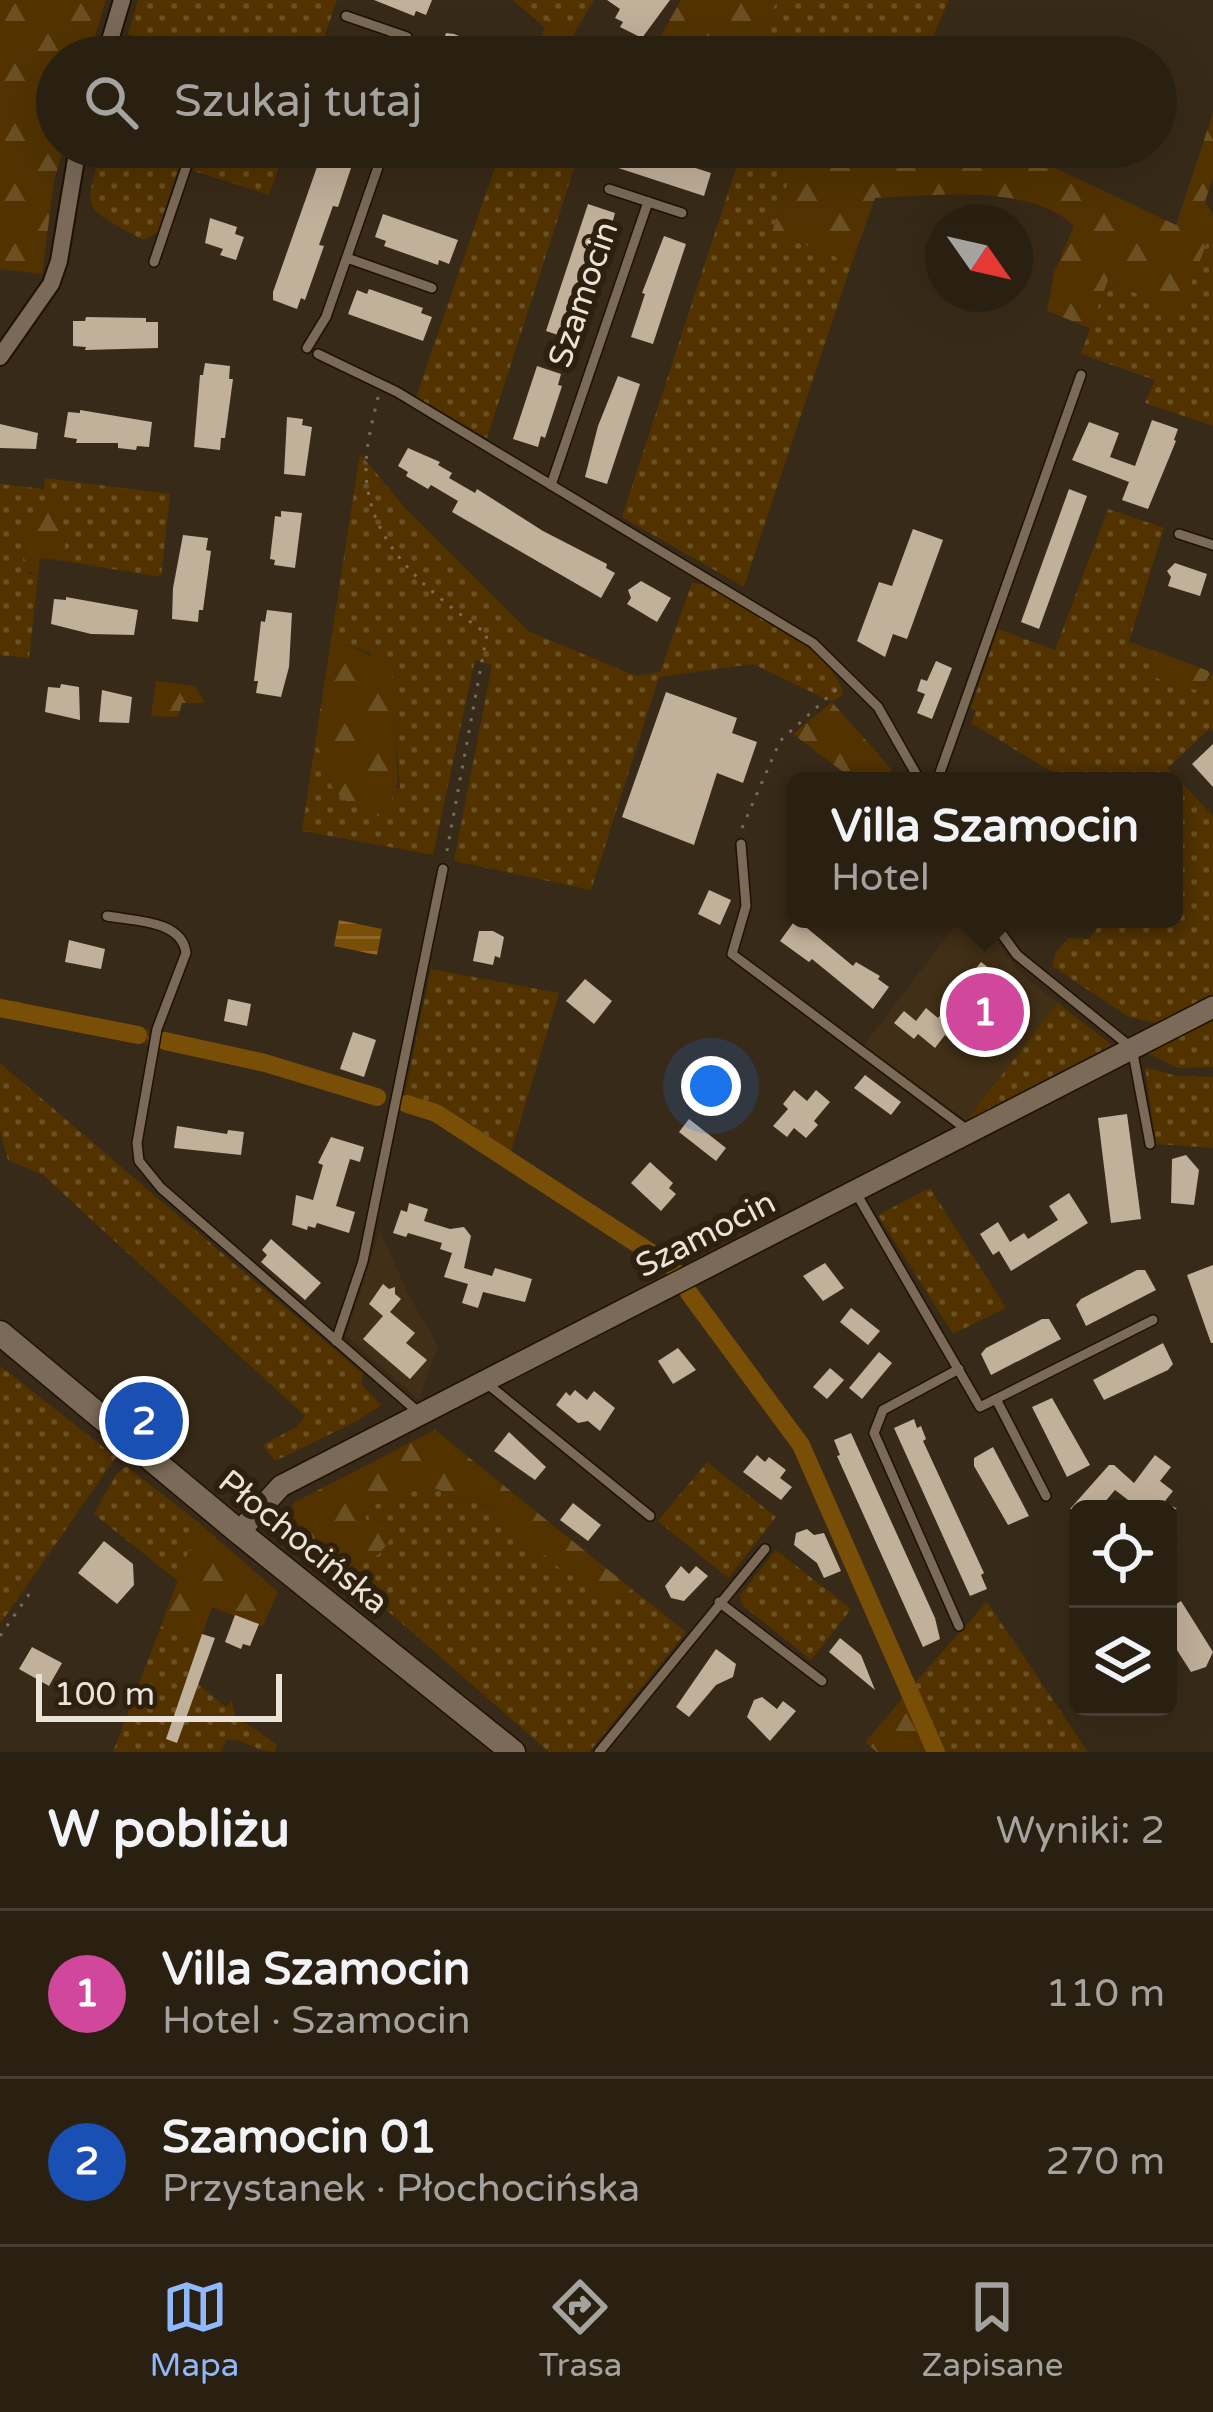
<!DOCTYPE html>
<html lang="pl">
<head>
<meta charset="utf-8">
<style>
	body { margin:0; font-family:"Varela Round",sans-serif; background:#32281b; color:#f1f3f6 }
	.controls { position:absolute; right:36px; bottom:36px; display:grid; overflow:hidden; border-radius:18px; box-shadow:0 12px 48px #0002 }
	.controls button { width:108px; height:108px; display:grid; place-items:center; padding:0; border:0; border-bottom:3px solid #463e32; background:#2a2012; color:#f1f3f6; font:60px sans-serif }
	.compass { position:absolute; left:925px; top:204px; width:108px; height:108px; border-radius:50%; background:#2a2012; box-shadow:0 12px 48px #0002; rotate:124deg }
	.scale { position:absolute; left:36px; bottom:30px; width:246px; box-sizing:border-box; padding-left:12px; border:6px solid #ece3d8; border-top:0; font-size:33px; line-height:42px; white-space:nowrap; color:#ece3d8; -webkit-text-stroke:9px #2e200f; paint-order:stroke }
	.you { position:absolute; left:711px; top:1086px; width:42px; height:42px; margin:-30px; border:9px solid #fff; border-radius:50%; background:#1a73e8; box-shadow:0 0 0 18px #1a73e833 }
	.badge { display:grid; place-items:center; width:78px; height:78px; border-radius:50%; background:#90b8fd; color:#fff; font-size:39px; font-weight:700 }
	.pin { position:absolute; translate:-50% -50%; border:6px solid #fff; box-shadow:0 3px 12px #0006 }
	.popup { position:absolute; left:787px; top:772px; width:396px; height:156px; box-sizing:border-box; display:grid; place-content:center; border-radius:18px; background:#2a2012; filter:drop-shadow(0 3px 9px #0005); font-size:39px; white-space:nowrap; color:#a5a39f }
	.popup b { font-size:45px; color:#f1f3f6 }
	.popup::after { content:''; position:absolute; left:50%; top:100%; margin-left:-24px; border:24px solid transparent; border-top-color:#2a2012 }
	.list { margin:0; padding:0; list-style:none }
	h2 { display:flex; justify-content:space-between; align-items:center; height:156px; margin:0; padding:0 48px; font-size:51px }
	h2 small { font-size:39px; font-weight:400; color:#a5a39f }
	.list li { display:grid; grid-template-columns:78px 1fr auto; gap:36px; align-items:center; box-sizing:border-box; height:168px; padding:0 48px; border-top:3px solid #463e32 }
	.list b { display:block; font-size:45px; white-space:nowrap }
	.list p { margin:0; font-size:39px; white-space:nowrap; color:#a5a39f }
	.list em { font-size:39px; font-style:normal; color:#a5a39f }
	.icon { flex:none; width:66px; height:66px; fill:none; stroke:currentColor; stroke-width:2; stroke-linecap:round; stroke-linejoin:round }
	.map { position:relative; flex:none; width:1213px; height:1752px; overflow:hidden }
	.search { position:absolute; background:#2a2012; box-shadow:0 12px 48px #0002; left:36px; right:36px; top:36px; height:132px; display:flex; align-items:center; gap:30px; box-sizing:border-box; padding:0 42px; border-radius:66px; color:#a5a39f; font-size:45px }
	.sheet { height:492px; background:#2a2012 }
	nav { display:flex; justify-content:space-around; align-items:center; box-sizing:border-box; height:168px; border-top:3px solid #463e32; background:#2a2012; font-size:33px; color:#a5a39f }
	nav a { display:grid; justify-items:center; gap:6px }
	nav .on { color:#90b8fd }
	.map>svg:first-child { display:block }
</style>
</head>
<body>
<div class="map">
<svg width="1213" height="1752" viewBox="0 0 1213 1752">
	<defs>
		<pattern id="grass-dots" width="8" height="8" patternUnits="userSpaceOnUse" patternTransform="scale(3)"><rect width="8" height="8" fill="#523300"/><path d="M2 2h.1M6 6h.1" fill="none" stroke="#6b5024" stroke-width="1.8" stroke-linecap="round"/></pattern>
		<pattern id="forest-firs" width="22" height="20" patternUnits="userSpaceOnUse" patternTransform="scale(3)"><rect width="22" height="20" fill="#523300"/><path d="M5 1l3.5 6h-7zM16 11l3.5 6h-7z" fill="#6b5024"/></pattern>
		<pattern id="water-rules" width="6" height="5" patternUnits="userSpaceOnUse" patternTransform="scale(3)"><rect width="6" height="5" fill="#794f08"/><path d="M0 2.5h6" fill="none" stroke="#8c682b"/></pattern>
	</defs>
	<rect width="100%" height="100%" fill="#382a18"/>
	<g fill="#412f17">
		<polygon points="960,919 981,919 1019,972 1058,1003 966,1121 864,1045"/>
		<polygon points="380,1231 409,1296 438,1345 419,1400 346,1336"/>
	</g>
	<g fill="url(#grass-dots)">
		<polygon points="138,0 337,0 317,57 197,57 128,34"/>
		<polygon points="513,0 594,0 571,39 548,19 544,27"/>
		<polygon points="779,0 949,0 924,57 735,57"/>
		<path d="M102,147L185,148L157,233L143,240C82,205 83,216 102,147Z"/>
		<polygon points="202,147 286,147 269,195 194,171"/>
		<polygon points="502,147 581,147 487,438 416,397"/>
		<polygon points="743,147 889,147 886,155 796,159 772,232 852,263 744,587 622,517"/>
		<polygon points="1207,241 1213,243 1213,426 1145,403 1155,380 1081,354 1107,280 1164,306"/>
		<path d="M360,454L407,510L528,631L636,676L660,672L692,583L704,585C751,612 825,640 844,694L832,702L753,664L659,677L591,890L454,861L492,665L475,660L433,855L302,831L315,744L326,757L329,783L400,788L395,736L399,699L369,652L331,640Z"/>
		<polygon points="45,478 170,494 161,577 64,561 65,534 58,508 28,573 38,577 29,658 0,655 0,484 44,489"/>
		<polygon points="1108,509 1164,528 1129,642 1156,651 1154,677 1201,690 1213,673 1213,731 1209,729 1168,768 1213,816 1213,996 1164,1025 1129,1017 1052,966 1056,952 1069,938 1089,939 1104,919 1174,919 1174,781 1067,781 971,723 976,711 971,708 998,629 1055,650"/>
		<polygon points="431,969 559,993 510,1155 684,1273 674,1275 434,1117 402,1107"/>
		<polygon points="0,998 149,1030 148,1045 0,1013"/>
		<polygon points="1058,1003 1112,1045 966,1121"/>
		<polygon points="1213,1019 1213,1067 1178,1068 1145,1052"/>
		<polygon points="160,1035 386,1092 385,1103 263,1067 159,1046"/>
		<polygon points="0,1063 363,1374 361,1384 381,1405 357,1421 275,1461 263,1445 296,1427 305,1416 43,1175 8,1160 0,1131"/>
		<polygon points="1145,1067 1176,1076 1213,1077 1213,1148 1156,1144"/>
		<polygon points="930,1188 1006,1308 953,1334 878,1215"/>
		<polygon points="690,1289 803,1441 910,1688 987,1602 1088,1752 939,1752 911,1690 904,1695 800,1452 683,1294"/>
		<polygon points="0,1366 116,1457 0,1624"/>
		<polygon points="707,1462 776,1517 728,1578 658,1521"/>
		<polygon points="126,1466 199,1523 178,1581 94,1514 116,1475"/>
		<polygon points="427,1486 494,1509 614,1599 632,1589 686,1632 589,1752 549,1752 342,1571 379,1554 387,1533 365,1520 366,1508"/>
		<polygon points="776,1550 851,1609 811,1660 742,1605 740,1595"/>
		<path d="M161,1626L192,1641L194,1657L187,1681L199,1685L226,1707L232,1701L235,1715L277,1745L274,1752C255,1752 245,1738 227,1740L220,1752H113Z"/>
	</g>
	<g fill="url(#forest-firs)">
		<polygon points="0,0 106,0 89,57 57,57 57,147 64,147 54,181 42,274 0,269"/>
		<polygon points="681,0 779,0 735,57 649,57"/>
		<polygon points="548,18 593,57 539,57 535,53"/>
		<path d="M1213,113V178L1205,201L1213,215V243L1207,242L1178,318L1164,306L1108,280L1090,328L1047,311L1054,273L1074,226C1031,183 931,196 875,198L852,263L772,232L796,159L946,152L1017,160L1055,168L1176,225Z"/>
		<path d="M58,507L65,534L64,561L40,558L38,577L23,567C24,539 23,508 58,507Z"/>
		<path d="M331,640C362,650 394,660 399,698C400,710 395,723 395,736C395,778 406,778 382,817C362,810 336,802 329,779C324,763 326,757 315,744Z"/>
		<polygon points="1156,651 1211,672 1201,690 1180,688 1154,677"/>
		<polygon points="156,681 195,686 205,703 182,703 178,717 151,716"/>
		<polygon points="832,702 892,770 883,781 855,781 793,734"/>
		<polygon points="435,1430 632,1589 614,1600 558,1567 493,1508 427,1486 366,1508 366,1520 387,1533 390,1540 379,1554 342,1571 288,1524 287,1513 295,1502"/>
		<polygon points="199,1523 278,1592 263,1626 212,1607 194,1657 191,1641 161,1626"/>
		<polygon points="911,1689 939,1752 877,1752 865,1742"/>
	</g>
	<polygon fill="url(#water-rules)" points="339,920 382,929 377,955 334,946"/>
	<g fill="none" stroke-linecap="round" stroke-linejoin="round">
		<g stroke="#794f08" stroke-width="18">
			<polyline points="0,1008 138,1035"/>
			<polyline points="165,1041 265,1063 377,1097"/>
			<polyline points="407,1104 436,1113 673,1267"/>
			<polyline points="689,1293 801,1445 936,1752"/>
		</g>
	</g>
	<g fill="#c1b09a">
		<polygon points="374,0 432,0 426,15 416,11 414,16"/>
		<polygon points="607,0 670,0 642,38 620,27 623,22 615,18 620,9"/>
		<polygon points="446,33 454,34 514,57 438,57"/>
		<polygon points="363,40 405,55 406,57 357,57"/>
		<polygon points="324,147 353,147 352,152 356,153 338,207 333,206 319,245 324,246 305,300 301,298 297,309 273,300 273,292"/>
		<polygon points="609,147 631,147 711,173 704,196 603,163"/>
		<polygon points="588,204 615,213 612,224 616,225 600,257 593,279 598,280 580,331 576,330 573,340 546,331"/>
		<polygon points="383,214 458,240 449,264 439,260 438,265 384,246 386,241 375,237"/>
		<polygon points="210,218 237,227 235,234 244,237 236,260 220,255 223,249 205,243"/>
		<polygon points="664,236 686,244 653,344 631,337 645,294 642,293"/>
		<polygon points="369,289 423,308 421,313 432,317 423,341 348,314 357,290 367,294"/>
		<polygon points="86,317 146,318 146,322 158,322 158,348 85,350 86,347 73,346 73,321 85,321"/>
		<polygon points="205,363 230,366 229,379 233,379 225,438 221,438 220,450 194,447 200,375 203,375"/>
		<polygon points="537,366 561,374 558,385 562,386 545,438 541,436 538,447 513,439"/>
		<polygon points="618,376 640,384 607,484 585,477 598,426"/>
		<polygon points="80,410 152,422 149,447 137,446 136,450 118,448 118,443 76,443 77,439 64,437 68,412 80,413"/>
		<polygon points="287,417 303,419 302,425 312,427 305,476 284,474"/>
		<polygon points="1152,420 1178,429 1174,440 1176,441 1148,509 1122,500 1129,482 1072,460 1089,422 1119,433 1110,457 1135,466"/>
		<polygon points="0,424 38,433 36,449 0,448"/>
		<polygon points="408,448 440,462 438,465 452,473 449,478 475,493 477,489 543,531 607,564 606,568 615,573 601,598 452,512 458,501 431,485 428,489 406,476 408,472 398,466"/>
		<polygon points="1069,489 1087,496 1039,629 1021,622"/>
		<polygon points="281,511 302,513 295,568 274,565 275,560 270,559 275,516 281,517"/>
		<polygon points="913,529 943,540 907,639 893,634 885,657 857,641 879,582 892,586"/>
		<polygon points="183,535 208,538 206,550 211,551 203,610 199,610 198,622 172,619 173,588"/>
		<polygon points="1175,563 1207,574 1200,596 1168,586 1171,577 1167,571"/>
		<polygon points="641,581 671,598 657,622 627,604 631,598 628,590"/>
		<polygon points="66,597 138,610 134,635 91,634 51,624 54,599 66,600"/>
		<polygon points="267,610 292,613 289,667 281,697 256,693 258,681 254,681 261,621 265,622"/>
		<polygon points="936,661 952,668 932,719 917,713 925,694 917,691 921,679 927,681"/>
		<polygon points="61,684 79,687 80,720 45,712 48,687 60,688"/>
		<polygon points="102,690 132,697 129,723 99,722"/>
		<polygon points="666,692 737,718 732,733 757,742 743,783 717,773 694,845 622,817"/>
		<polygon points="1213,744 1213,787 1192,764"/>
		<polygon points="709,890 731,900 720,925 698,914"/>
		<polygon points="796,919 853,966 856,962 880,976 878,979 889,987 873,1009 812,959 809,962 780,941"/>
		<polygon points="479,931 493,931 504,937 500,958 495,956 493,965 473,961"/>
		<polygon points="69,940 105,949 101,969 65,962"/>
		<polygon points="981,962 998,975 995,979 1024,1001 984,1053 963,1037 957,1045 945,1035 935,1048 918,1034 914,1039 894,1023 904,1011 916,1021 926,1008 938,1018"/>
		<polygon points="585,979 612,1001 594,1024 566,1001"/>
		<polygon points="228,999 251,1004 247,1026 224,1021"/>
		<polygon points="353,1032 376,1040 364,1077 340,1069"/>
		<polygon points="865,1075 901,1102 891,1115 854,1088"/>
		<polygon points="794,1090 807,1101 816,1090 830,1102 814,1121 818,1125 806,1138 794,1128 787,1137 773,1126 788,1109 783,1104"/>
		<polygon points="1127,1114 1141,1219 1111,1223 1098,1118"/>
		<polygon points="689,1119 726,1148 716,1161 679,1132"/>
		<polygon points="177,1126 227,1134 228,1130 244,1132 241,1155 174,1148"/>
		<polygon points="331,1137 364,1147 360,1162 350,1159 336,1206 355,1212 349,1233 317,1223 315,1228 308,1226 307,1230 292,1225 296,1195 313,1200 323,1165 318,1163"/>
		<polygon points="1186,1155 1199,1170 1194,1205 1171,1203 1172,1159"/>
		<polygon points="650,1162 673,1183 669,1188 676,1194 661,1211 631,1183"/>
		<polygon points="1069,1193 1088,1223 1011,1271 999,1251 993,1255 980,1234 998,1222 1010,1242 1024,1233 1028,1239 1058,1220 1049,1206"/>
		<polygon points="409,1203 428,1209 424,1221 450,1229 464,1227 471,1236 464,1268 492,1276 495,1268 532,1279 525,1302 483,1292 478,1308 462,1303 468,1284 444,1277 452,1253 440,1249 442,1243 408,1233 406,1237 393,1233 401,1210 407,1212"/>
		<polygon points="271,1239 321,1283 305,1300 261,1262 267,1255 262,1250"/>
		<polygon points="825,1263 844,1288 823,1301 803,1276"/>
		<polygon points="1213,1265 1213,1343 1211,1343 1187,1275"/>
		<polygon points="1137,1270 1145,1270 1156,1290 1086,1326 1076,1305 1081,1299"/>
		<polygon points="383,1284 389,1289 395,1287 395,1294 401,1299 390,1312 415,1333 406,1343 427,1360 410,1379 363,1339 383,1316 369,1304"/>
		<polygon points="851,1308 880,1331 868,1345 840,1322"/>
		<polygon points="1042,1319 1049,1319 1061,1339 991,1375 981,1354 986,1348"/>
		<polygon points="1163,1343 1173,1364 1168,1370 1104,1400 1093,1380"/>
		<polygon points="678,1348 696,1370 673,1384 658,1361"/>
		<polygon points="879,1352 892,1363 862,1399 849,1388"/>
		<polygon points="830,1368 844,1380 827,1399 813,1387"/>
		<polygon points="575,1390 587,1400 594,1391 615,1408 600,1431 588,1421 578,1423 556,1405 566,1392 570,1396"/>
		<polygon points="1052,1398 1090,1465 1067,1477 1032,1407"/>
		<polygon points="914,1419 917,1428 921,1426 926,1439 923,1441 984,1573 981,1575 987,1589 970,1596 894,1428"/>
		<polygon points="509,1432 546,1467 535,1480 494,1451"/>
		<polygon points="851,1433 935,1618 940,1639 923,1647 837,1456 840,1455 834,1440"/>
		<polygon points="993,1447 1029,1516 1008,1525 974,1466 974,1458"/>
		<polygon points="757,1455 765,1462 769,1457 786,1470 780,1478 792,1487 781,1500 743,1472"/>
		<polygon points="1155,1455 1171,1467 1160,1481 1173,1491 1165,1501 1177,1509 1140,1509 1115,1490 1099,1509 1070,1509 1109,1465 1114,1465 1134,1483"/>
		<polygon points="573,1503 601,1525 588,1541 560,1520"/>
		<polygon points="807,1529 814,1535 824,1533 841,1571 824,1578 817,1563 794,1545 796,1533"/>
		<polygon points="104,1541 133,1564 134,1585 117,1604 78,1573"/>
		<polygon points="681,1566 689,1574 696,1566 708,1576 684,1601 671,1598 665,1586"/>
		<polygon points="1181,1601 1213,1652 1206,1667 1191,1672 1168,1636 1168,1609"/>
		<polygon points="235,1615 259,1624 250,1646 243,1644 241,1649 225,1642"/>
		<polygon points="202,1634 215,1638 177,1743 166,1739"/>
		<polygon points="840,1638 861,1655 875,1690 829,1652"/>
		<polygon points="32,1647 62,1663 49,1686 19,1669"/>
		<polygon points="716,1649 736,1664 733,1677 716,1685 689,1717 676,1707"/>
		<polygon points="762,1697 777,1709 783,1701 796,1711 770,1741 747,1717 754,1700"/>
	</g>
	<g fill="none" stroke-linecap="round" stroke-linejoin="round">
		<g stroke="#1f1203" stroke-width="12">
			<g id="service">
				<polyline points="346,16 407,37 416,57"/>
				<polyline points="609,189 682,213"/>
				<polyline points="347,258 432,288"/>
				<polyline points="154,262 193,147"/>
				<polyline points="307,348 326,317 385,147"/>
				<polyline points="318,354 397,392 813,643 878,707 920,781"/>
				<polyline points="551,485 648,202"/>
				<polyline points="1179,534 1213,545"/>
				<polyline points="937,781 1081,375"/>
				<polyline points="741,844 746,906 732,954 966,1129"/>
				<path d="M107,916C134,921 182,920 186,953L157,1029L137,1143L139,1161L161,1188L417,1411"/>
				<polyline points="991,919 1017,955 1132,1048 1150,1144"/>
				<polyline points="856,1193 980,1407 1153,1320"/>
				<polyline points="336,1341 363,1261 443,869"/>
				<polyline points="959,1369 883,1410 874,1433 959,1626"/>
				<polyline points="485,1382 650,1516"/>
				<polyline points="996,1399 1046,1496"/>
				<polyline points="719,1602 822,1681"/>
				<polyline points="599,1752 765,1549"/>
			</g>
		</g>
		<g stroke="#1f1203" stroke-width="20">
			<g id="minor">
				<polyline points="105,57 122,0"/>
				<polyline points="0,357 51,284 59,261 78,147"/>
			</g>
		</g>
		<g stroke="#1f1203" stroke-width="24">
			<polyline id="tertiary" points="239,1532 281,1486 1213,1007"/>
		</g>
		<g stroke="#1f1203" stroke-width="27">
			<polyline id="secondary" points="0,1333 239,1532 513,1752"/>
		</g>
		<g stroke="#776b5b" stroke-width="3" stroke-dasharray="3 9" stroke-linecap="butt">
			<path d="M378,397C373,419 367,441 366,463C364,544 428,591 487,634L446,856"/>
			<polyline points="742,828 780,741 840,686"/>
			<polyline points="0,1636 30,1593"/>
		</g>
		<use href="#service" stroke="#7a6a57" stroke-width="9"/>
		<use href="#minor" stroke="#7a6a57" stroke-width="16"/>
		<use href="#tertiary" stroke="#7a6a57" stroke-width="21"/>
		<use href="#secondary" stroke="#7a6a57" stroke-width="24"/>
	</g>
	<g text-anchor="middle" stroke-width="12" stroke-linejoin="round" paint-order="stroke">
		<g font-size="33" fill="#ece3d8" stroke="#2e200f">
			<text transform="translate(582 294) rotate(-71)" y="12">Szamocin</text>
			<text transform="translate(705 1233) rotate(-27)" y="12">Szamocin</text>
			<text transform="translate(304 1541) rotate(39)" y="12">Płochocińska</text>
		</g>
	</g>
</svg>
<div class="controls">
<button><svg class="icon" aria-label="locate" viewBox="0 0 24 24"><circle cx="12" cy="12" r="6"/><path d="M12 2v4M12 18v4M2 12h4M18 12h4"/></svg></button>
<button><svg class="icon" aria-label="layers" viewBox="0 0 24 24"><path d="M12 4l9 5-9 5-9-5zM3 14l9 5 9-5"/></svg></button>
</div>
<svg class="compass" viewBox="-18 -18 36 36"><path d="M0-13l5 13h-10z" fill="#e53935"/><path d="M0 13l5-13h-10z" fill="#a5a39f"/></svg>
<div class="scale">100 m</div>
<div class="you"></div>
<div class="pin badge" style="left:985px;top:1012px;background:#d1479c">1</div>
<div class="popup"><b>Villa Szamocin</b>Hotel</div>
<div class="pin badge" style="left:144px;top:1421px;background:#1a4fb4">2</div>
<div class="search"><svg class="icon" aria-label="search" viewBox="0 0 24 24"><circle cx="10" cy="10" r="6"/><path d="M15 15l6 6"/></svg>Szukaj tutaj</div>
</div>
<section class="sheet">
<h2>W pobliżu<small>Wyniki: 2</small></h2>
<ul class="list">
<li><span class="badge" style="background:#d1479c">1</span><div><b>Villa Szamocin</b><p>Hotel · Szamocin</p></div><em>110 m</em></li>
<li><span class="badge" style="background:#1a4fb4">2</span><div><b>Szamocin 01</b><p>Przystanek · Płochocińska</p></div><em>270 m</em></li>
</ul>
</section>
<nav>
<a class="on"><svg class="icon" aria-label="map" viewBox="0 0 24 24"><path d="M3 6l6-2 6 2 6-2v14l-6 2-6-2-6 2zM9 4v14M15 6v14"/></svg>Mapa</a>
<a><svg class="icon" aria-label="directions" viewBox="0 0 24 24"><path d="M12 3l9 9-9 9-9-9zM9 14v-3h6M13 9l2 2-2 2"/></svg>Trasa</a>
<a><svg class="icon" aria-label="saved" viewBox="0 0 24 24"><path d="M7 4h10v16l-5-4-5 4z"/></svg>Zapisane</a>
</nav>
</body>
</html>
